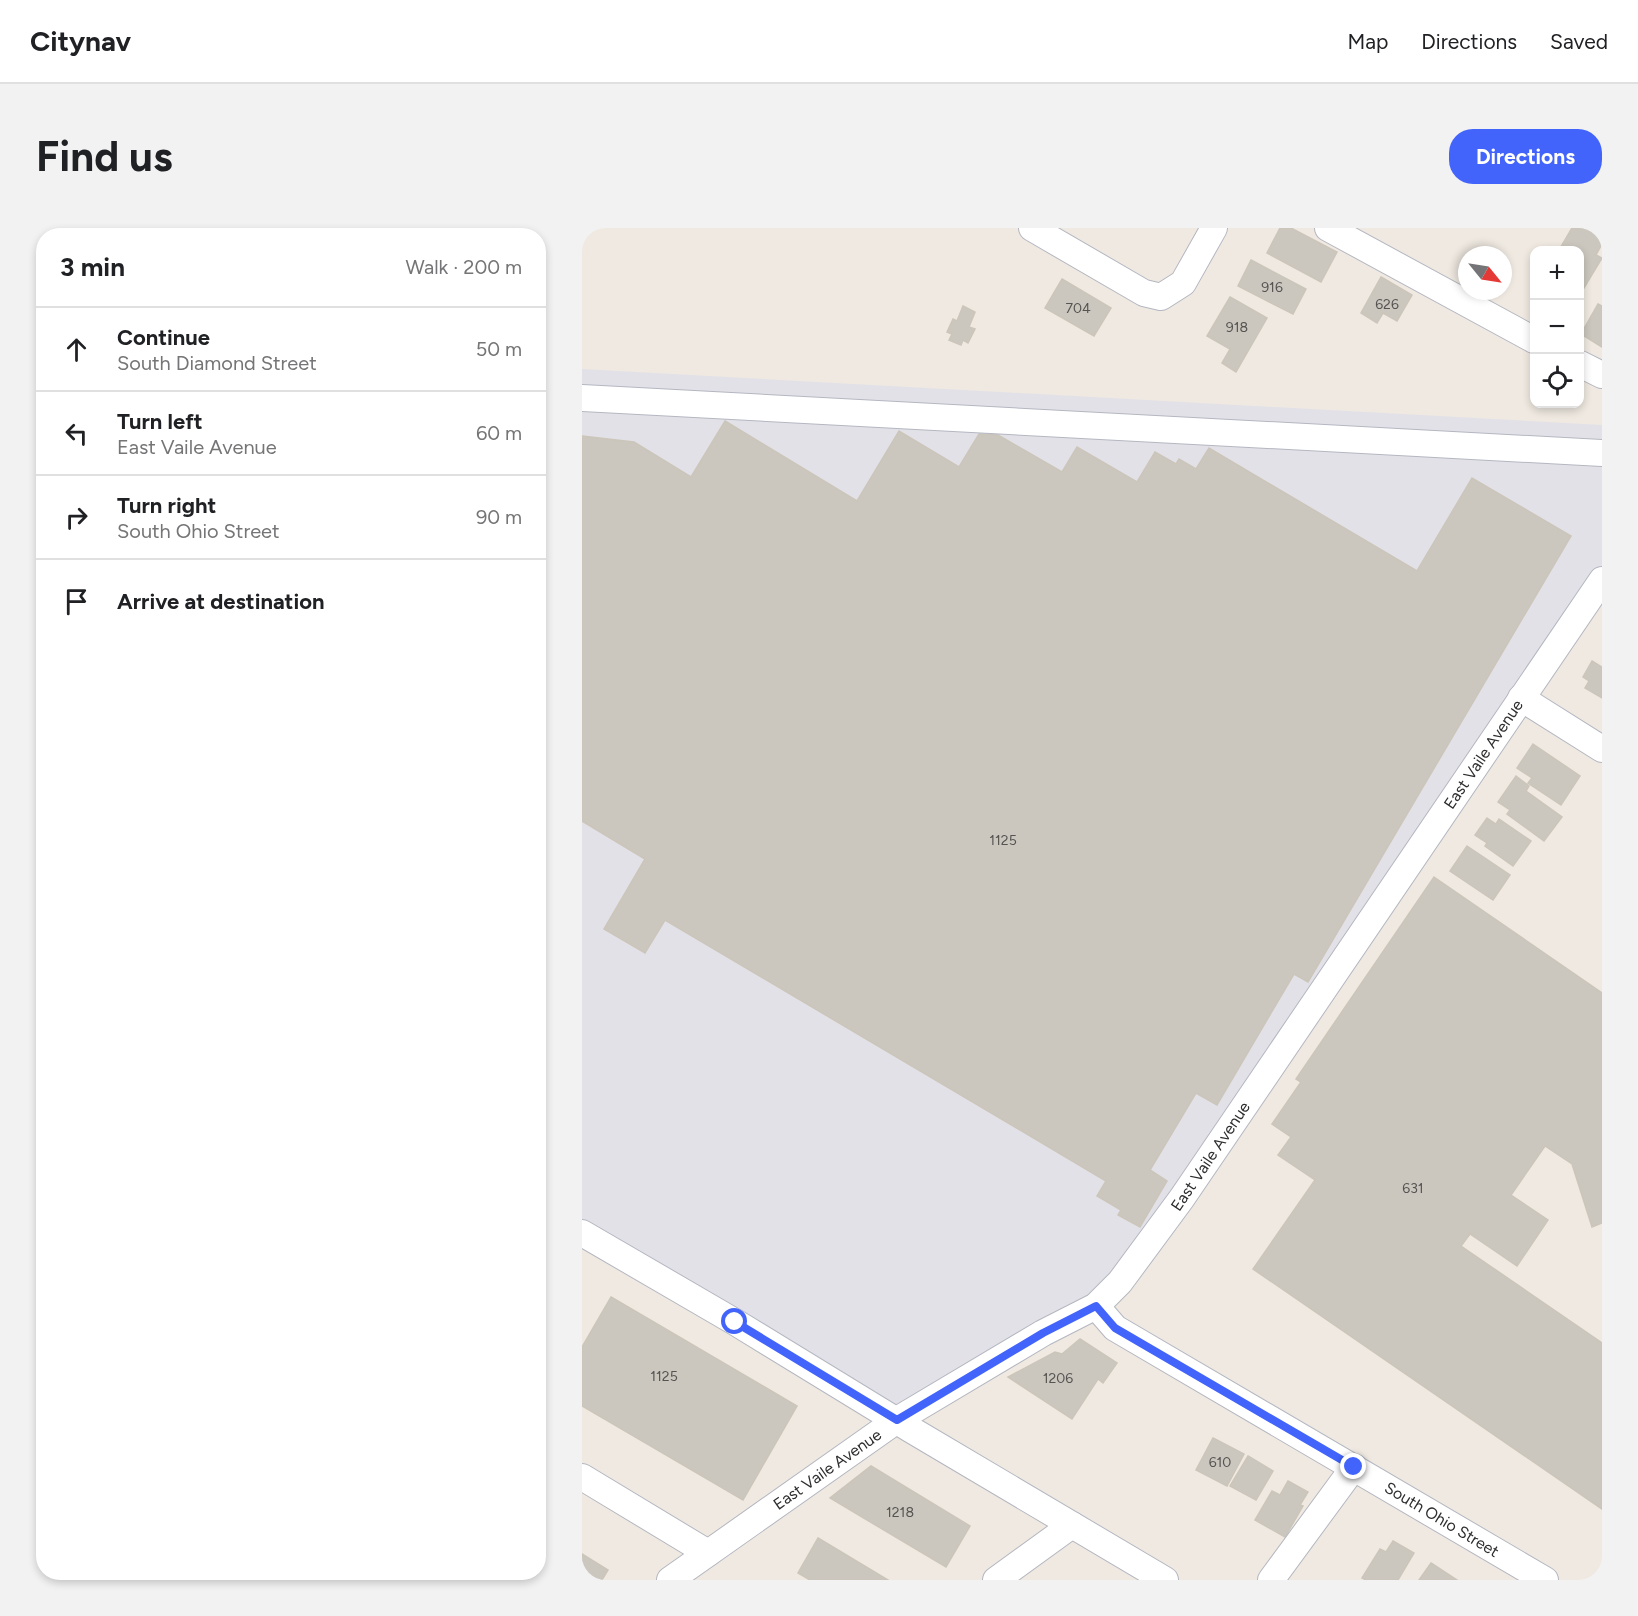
<!DOCTYPE html>
<html lang="en">
<head>
<meta charset="utf-8">
<style>
	body { margin:0; font-family:Figtree,sans-serif; background:#f2f2f2; color:#202124 }
	.controls { position:absolute; right:18px; top:18px; display:grid; overflow:hidden; border-radius:12px; box-shadow:0 3px 9px #0003 }
	.controls button { width:54px; height:54px; display:grid; place-items:center; padding:0; border:0; border-bottom:2px solid #e0e0e0; background:#fff; color:#202124; font:30px sans-serif }
	.compass { position:absolute; left:876px; top:18px; width:54px; height:54px; border-radius:50%; background:#fff; box-shadow:0 3px 9px #0003; rotate:120deg }
	.stop { position:absolute; width:18px; height:18px; margin:-14px; border:4px solid #4264fb; border-radius:50%; background:#fff }
	.stop.end { background:#4264fb; border-color:#fff; box-shadow:0 2px 6px #0008 }
	.list { margin:0; padding:0; list-style:none }
	h2 { display:flex; justify-content:space-between; align-items:center; height:78px; margin:0; padding:0 24px; font-size:26px }
	h2 small { font-size:20px; font-weight:400; color:#757577 }
	.list li { display:grid; grid-template-columns:39px 1fr auto; gap:18px; align-items:center; box-sizing:border-box; height:84px; padding:0 24px; border-top:2px solid #e0e0e0 }
	.list b { display:block; font-size:22px; white-space:nowrap }
	.list p { margin:0; font-size:20px; white-space:nowrap; color:#757577 }
	.list em { font-size:20px; font-style:normal; color:#757577 }
	.icon { flex:none; width:33px; height:33px; fill:none; stroke:currentColor; stroke-width:2; stroke-linecap:round; stroke-linejoin:round }
	.map { position:relative; flex:none; width:1020px; height:1352px; overflow:hidden; border-radius:24px }
	header { display:flex; align-items:center; gap:36px; box-sizing:border-box; height:84px; padding:0 30px; background:#fff; border-bottom:2px solid #e0e0e0 }
	header strong { font-size:28px }
	nav { display:flex; gap:33px; margin-inline-start:auto; font-size:21px }
	.intro { display:flex; align-items:center; justify-content:space-between; box-sizing:border-box; height:144px; padding:0 36px }
	h1 { margin:0; font-size:42px }
	.button { padding:15px 27px; border-radius:24px; background:#4264fb; color:#fff; font-size:21px; font-weight:700 }
	main { display:flex; gap:36px; padding:0 36px }
	aside { flex:1; background:#fff; border-radius:24px; box-shadow:0 3px 9px #0003 }
	.map>svg:first-child { display:block }
</style>
</head>
<body>
<header>
<strong>Citynav</strong>
<nav><a>Map</a><a>Directions</a><a>Saved</a></nav>
</header>
<div class="intro"><h1>Find us</h1><a class="button">Directions</a></div>
<main>
<aside>
<h2>3 min<small>Walk · 200 m</small></h2>
<ul class="list">
<li><svg class="icon" aria-label="ahead" viewBox="0 0 24 24"><path d="M12 20V5M6 11l6-6 6 6"/></svg><div><b>Continue</b><p>South Diamond Street</p></div><em>50 m</em></li>
<li><svg class="icon" aria-label="left" viewBox="0 0 24 24"><path d="M17 20v-9H6M10 6l-5 5 5 5"/></svg><div><b>Turn left</b><p>East Vaile Avenue</p></div><em>60 m</em></li>
<li><svg class="icon" aria-label="right" viewBox="0 0 24 24"><path d="M7 20v-9h11M14 6l5 5-5 5"/></svg><div><b>Turn right</b><p>South Ohio Street</p></div><em>90 m</em></li>
<li><svg class="icon" aria-label="arrive" viewBox="0 0 24 24"><path d="M6 21V4h12l-3 4 3 4H6"/></svg><div><b>Arrive at destination</b></div></li>
</ul>
</aside>
<div class="map">
<svg width="1020" height="1352" viewBox="0 0 1020 1352">
	<rect width="100%" height="100%" fill="#efe9e1"/>
	<polygon fill="#e3e1e8" points="0,141 1020,197 1020,352 538,1054 315,1192 0,1008"/>
	<g fill="#cbc7bf" stroke="#cbc5ba" stroke-width="1.5">
		<polygon points="698,0 709,0 755,24 739,54 685,25"/>
		<polygon points="990,0 1020,0 1020,16 1014,27 1020,30 999,65 998,22 977,22"/>
		<polygon points="669,32 724,61 711,86 656,58"/>
		<polygon points="799,49 830,67 815,93 801,85 795,95 779,85"/>
		<polygon points="480,51 529,80 512,108 463,80"/>
		<polygon points="648,69 685,90 654,144 640,135 648,121 625,108"/>
		<polygon points="1016,76 1020,78 1020,119 999,106"/>
		<polygon points="381,78 393,84 387,99 393,101 386,115 381,112 379,117 367,112 370,106 365,104 371,91 375,93"/>
		<polygon points="143,193 275,273 317,203 377,239 397,206 416,207 480,244 495,219 555,254 573,224 594,236 597,231 614,241 627,220 835,343 890,250 989,308 726,754 712,746 635,877 614,865 568,942 585,953 558,999 536,987 539,982 515,968 524,953 83,692 63,725 22,701 63,631 0,593 0,208 52,214 109,249"/>
		<polygon points="1010,433 1020,439 1020,470 1003,460 1007,453 1001,449"/>
		<polygon points="951,516 998,548 979,577 946,555 950,550 935,540"/>
		<polygon points="934,548 947,558 944,563 980,589 962,613 925,586 928,582 916,574"/>
		<polygon points="905,590 914,596 917,591 949,613 931,638 903,618 905,615 893,607"/>
		<polygon points="885,618 928,647 911,672 868,643"/>
		<polygon points="852,649 1020,765 1020,995 1010,999 990,936 963,918 929,967 966,992 935,1038 888,1006 879,1018 1020,1115 1020,1281 671,1041 733,952 696,927 709,909 690,896 719,854 714,851"/>
		<polygon points="29,1069 215,1178 161,1272 0,1178 0,1119"/>
		<polygon points="498,1111 535,1135 521,1155 516,1151 490,1191 426,1149 473,1124 480,1126"/>
		<polygon points="631,1210 662,1226 645,1258 614,1242"/>
		<polygon points="666,1228 691,1243 674,1272 648,1258"/>
		<polygon points="289,1238 388,1298 364,1339 248,1270"/>
		<polygon points="706,1253 726,1264 718,1277 721,1278 703,1309 673,1292 690,1263 698,1267"/>
		<polygon points="236,1310 306,1352 228,1352 216,1345"/>
		<polygon points="811,1313 832,1325 816,1352 784,1352 780,1350 798,1321 804,1324"/>
		<polygon points="0,1326 26,1342 20,1352 0,1352"/>
		<polygon points="849,1335 875,1352 837,1352"/>
	</g>
	<g fill="none" stroke-linecap="round" stroke-linejoin="round">
		<g stroke="#b4b7c1" stroke-width="28">
			<g id="minor">
				<polyline points="450,0 562,65 579,69 601,55 632,0"/>
				<polyline points="746,0 952,112"/>
				<polyline points="998,136 1020,147"/>
				<polyline points="0,170 1020,225"/>
				<polyline points="939,470 1020,521"/>
				<polyline points="0,1005 153,1094 328,1201 583,1352"/>
				<polyline points="514,1078 533,1100 963,1352"/>
				<polyline points="0,1249 126,1325"/>
				<polyline points="88,1352 315,1192 461,1105 514,1078 538,1054 600,970 1020,352"/>
				<polyline points="414,1352 490,1297"/>
				<polyline points="689,1352 772,1239"/>
			</g>
		</g>
		<use href="#minor" stroke="#fff" stroke-width="26"/>
	</g>
	<g fill="none" stroke-linecap="round" stroke-linejoin="round">
		<polyline stroke="#4264fb" stroke-width="8" points="153,1094 315,1192 461,1105 514,1078 533,1100 772,1239"/>
	</g>
	<g text-anchor="middle" stroke-width="4.5" stroke-linejoin="round" paint-order="stroke">
		<g font-size="14" fill="#555452">
			<text x="690" y="64">916</text>
			<text x="805" y="81">626</text>
			<text x="496" y="85">704</text>
			<text x="655" y="104">918</text>
			<text x="421" y="617">1125</text>
			<text x="831" y="965">631</text>
			<text x="82" y="1153">1125</text>
			<text x="476" y="1155">1206</text>
			<text x="638" y="1239">610</text>
			<text x="318" y="1289">1218</text>
		</g>
		<g font-size="16" fill="#2e2e2e" stroke="#fff">
			<text transform="translate(901 526) rotate(-56)" y="6">East Vaile Avenue</text>
			<text transform="translate(628 928) rotate(-56)" y="6">East Vaile Avenue</text>
			<text transform="translate(245 1241) rotate(-35)" y="6">East Vaile Avenue</text>
			<text transform="translate(860 1291) rotate(31)" y="6">South Ohio Street</text>
		</g>
	</g>
</svg>
<div class="controls">
<button>+</button>
<button>−</button>
<button><svg class="icon" aria-label="locate" viewBox="0 0 24 24"><circle cx="12" cy="12" r="6"/><path d="M12 2v4M12 18v4M2 12h4M18 12h4"/></svg></button>
</div>
<svg class="compass" viewBox="-18 -18 36 36"><path d="M0-13l5 13h-10z" fill="#e53935"/><path d="M0 13l5-13h-10z" fill="#757577"/></svg>
<div class="stop" style="left:153px;top:1094px"></div>
<div class="stop end" style="left:772px;top:1239px"></div>
</div>
</main>
</body>
</html>
